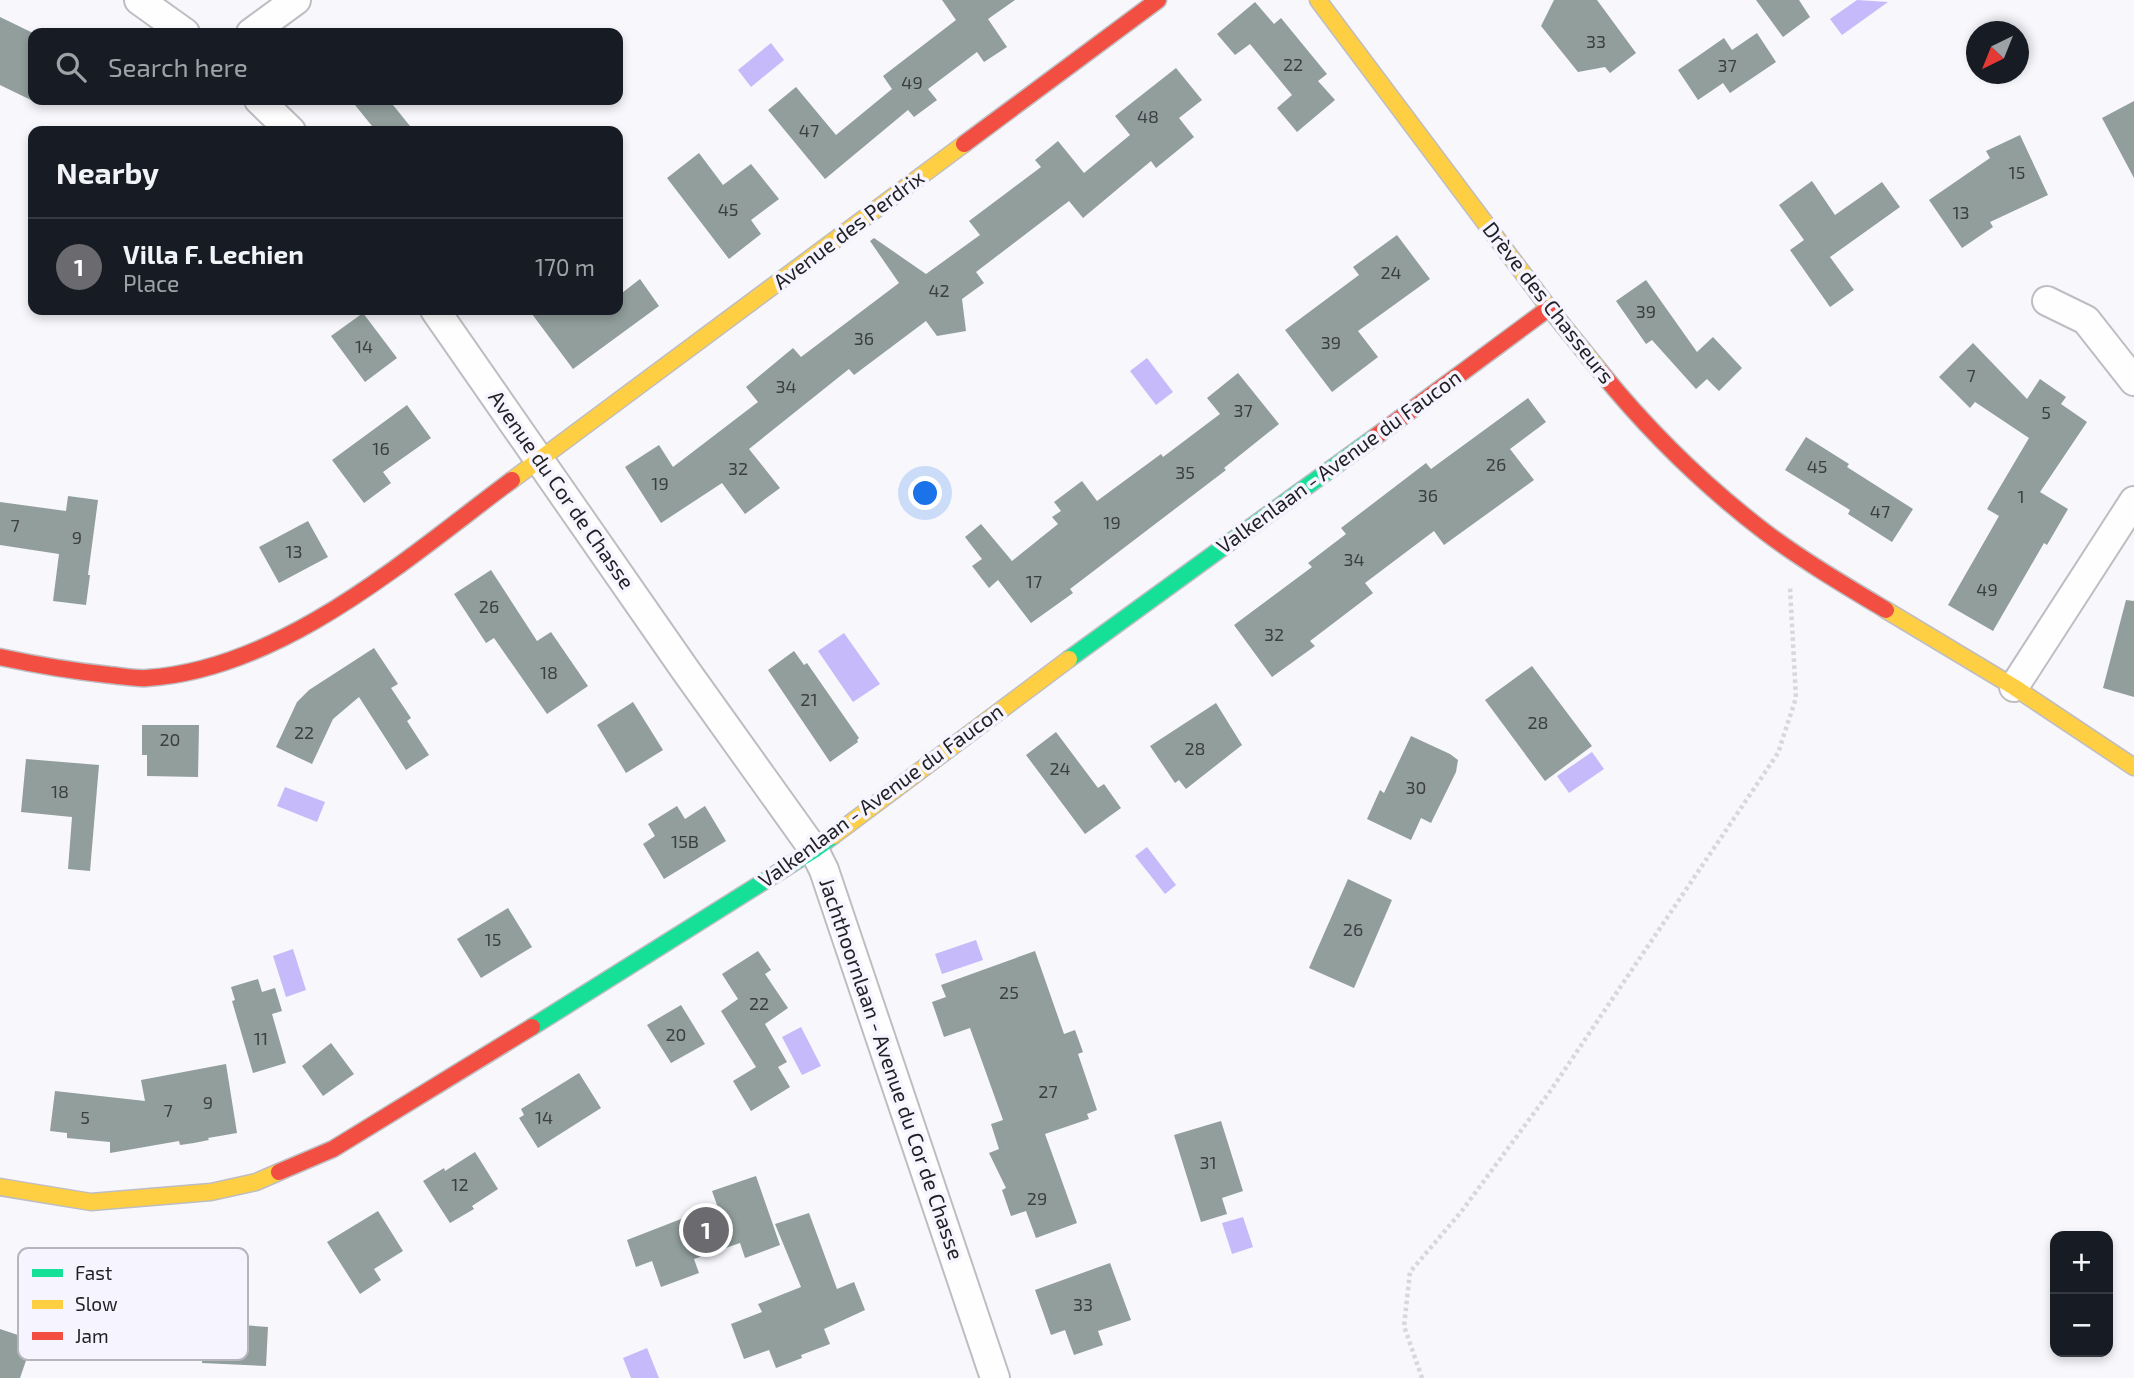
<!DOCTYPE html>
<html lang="en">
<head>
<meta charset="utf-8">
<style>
	body { margin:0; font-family:"Exo 2",sans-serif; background:#20242c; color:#f1f3f6 }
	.controls { position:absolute; right:21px; bottom:21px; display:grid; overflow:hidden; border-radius:14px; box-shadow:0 4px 10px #0003 }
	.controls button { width:63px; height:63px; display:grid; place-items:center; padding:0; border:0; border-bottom:2px solid #363941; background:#171b24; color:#f1f3f6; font:35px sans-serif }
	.compass { position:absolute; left:1966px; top:21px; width:63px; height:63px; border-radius:50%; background:#171b24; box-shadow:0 4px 10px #0003; rotate:223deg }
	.you { position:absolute; left:926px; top:494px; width:24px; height:24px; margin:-18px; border:5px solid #fff; border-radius:50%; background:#1a73e8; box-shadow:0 0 0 10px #1a73e833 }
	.badge { display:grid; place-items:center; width:46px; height:46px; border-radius:50%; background:#6b6b6f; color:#fff; font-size:23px; font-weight:700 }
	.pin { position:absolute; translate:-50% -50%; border:4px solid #fff; box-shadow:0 2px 7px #0006 }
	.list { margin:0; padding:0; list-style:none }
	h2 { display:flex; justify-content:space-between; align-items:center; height:91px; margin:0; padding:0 28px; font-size:30px }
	h2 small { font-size:23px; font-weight:400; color:#9ea1a6 }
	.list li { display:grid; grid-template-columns:46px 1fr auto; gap:21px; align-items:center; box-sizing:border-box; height:98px; padding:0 28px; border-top:2px solid #363941 }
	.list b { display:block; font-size:26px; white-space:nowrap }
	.list p { margin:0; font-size:23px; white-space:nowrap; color:#9ea1a6 }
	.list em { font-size:23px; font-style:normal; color:#9ea1a6 }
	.icon { flex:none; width:38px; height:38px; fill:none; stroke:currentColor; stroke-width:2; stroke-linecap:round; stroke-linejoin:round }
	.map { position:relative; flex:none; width:2134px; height:1378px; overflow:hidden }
	.search { position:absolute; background:#171b24; box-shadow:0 4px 10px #0003; left:28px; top:28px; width:595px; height:77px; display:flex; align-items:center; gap:18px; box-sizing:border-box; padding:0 24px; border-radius:14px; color:#9ea1a6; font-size:26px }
	.panel { position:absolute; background:#171b24; box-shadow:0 4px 10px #0003; left:28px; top:126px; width:595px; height:189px; border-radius:14px }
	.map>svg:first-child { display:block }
</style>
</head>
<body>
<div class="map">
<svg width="2134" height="1378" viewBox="0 0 2134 1378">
	<rect width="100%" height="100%" fill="#f7f7fc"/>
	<g fill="#c6bafb">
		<polygon points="1857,0 1888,2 1842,35 1830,19"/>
		<polygon points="771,43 784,60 751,87 738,70"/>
		<polygon points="1147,358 1173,392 1156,405 1130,371"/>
		<polygon points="844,633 880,684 853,702 818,651"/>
		<polygon points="1592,752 1604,769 1569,793 1557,776"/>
		<polygon points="285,787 325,802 317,822 277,806"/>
		<polygon points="1147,847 1176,885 1165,894 1135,856"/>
		<polygon points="976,940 983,960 942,974 935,954"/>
		<polygon points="293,949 306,990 286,997 273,956"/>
		<polygon points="801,1027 821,1066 802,1075 782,1037"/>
		<polygon points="1243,1217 1253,1247 1232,1254 1222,1223"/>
		<polygon points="647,1348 659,1378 631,1378 623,1358"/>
	</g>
	<g fill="#919e9c">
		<polygon points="942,0 1015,0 988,19 1007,47 984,62 977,52 928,89 937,100 914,117 908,110 825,179 768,110 796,87 836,135 892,89 883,76 956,20"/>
		<polygon points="1554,0 1597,0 1636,53 1610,73 1605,67 1578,72 1541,26"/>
		<polygon points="1756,0 1799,0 1810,17 1783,37"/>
		<polygon points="1255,2 1274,24 1281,18 1327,74 1318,81 1335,100 1297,132 1277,108 1292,95 1250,44 1235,55 1217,34"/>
		<polygon points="0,17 33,33 33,101 0,85"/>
		<polygon points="1757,33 1776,62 1730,93 1723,83 1698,100 1678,70 1724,38 1732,50"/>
		<polygon points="1176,68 1202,100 1179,118 1194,137 1156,168 1151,161 1083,218 1069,201 976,272 984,283 962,299 966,331 937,336 926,321 854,375 849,369 749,449 780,488 745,514 722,483 661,523 625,467 659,445 673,467 758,402 746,387 793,348 801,357 899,283 870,241 874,238 926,274 980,235 969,221 1041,167 1035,160 1058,141 1084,173 1130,135 1115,116"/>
		<polygon points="351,100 389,100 414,131 376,131"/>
		<polygon points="2134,101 2134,178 2102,118"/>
		<polygon points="2020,135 2048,195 1990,222 1993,227 1962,248 1929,200 1990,158 1986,151"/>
		<polygon points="699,153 723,185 751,164 779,199 751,220 761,234 729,259 667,178"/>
		<polygon points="1812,181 1835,215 1882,182 1900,207 1830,257 1854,290 1830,307 1790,250 1804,240 1779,205"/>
		<polygon points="1397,235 1430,279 1358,331 1378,357 1332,392 1285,330 1359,275 1353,267"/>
		<polygon points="640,279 659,306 573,369 529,310 618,310 618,296"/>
		<polygon points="1646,280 1697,352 1713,337 1742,368 1719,391 1707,379 1696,389 1652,340 1646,344 1616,301"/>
		<polygon points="363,313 397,358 365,382 331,336"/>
		<polygon points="1973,343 2027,399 2040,379 2066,397 2061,404 2087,422 2040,492 2068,509 2047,545 2044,543 1993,631 1948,605 1999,516 1987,509 2029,438 1975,402 1970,408 1939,377"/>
		<polygon points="1238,373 1279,424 1224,468 1226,470 1070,589 1073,593 1031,623 998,580 989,588 972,566 982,559 965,537 981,524 1012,561 1058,524 1052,517 1061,511 1054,502 1082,481 1097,501 1161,454 1163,457 1220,414 1207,398"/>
		<polygon points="1528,398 1546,422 1510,449 1534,480 1444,545 1434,531 1365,583 1373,593 1310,641 1315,646 1272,677 1234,625 1312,567 1308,563 1346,534 1341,528 1426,463 1431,469"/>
		<polygon points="407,405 431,438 383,472 391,483 364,503 332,460"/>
		<polygon points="1806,437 1849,464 1847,467 1913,509 1892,542 1848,514 1850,510 1785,470"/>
		<polygon points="68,496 98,500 88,575 90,575 86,605 53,601 59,554 0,545 0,502 66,511"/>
		<polygon points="308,521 328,557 279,583 259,547"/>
		<polygon points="491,570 537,641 551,632 588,686 547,714 494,638 486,643 454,594"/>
		<polygon points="2126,600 2134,601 2134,697 2103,688"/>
		<polygon points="374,648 398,684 391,688 411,718 407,721 429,755 406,770 359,697 333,719 312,764 276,747 297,702 309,690"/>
		<polygon points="794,651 804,665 807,663 859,738 857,740 858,742 830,762 768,670"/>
		<polygon points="1532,666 1592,746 1545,781 1485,700"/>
		<polygon points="633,702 663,750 626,773 597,725"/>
		<polygon points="1216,703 1242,745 1186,789 1179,780 1175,783 1150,746"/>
		<polygon points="142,725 199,725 198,777 147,776 147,755 142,755"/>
		<polygon points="1056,732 1098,788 1104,784 1121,808 1085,834 1026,755"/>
		<polygon points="1411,736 1450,754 1458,760 1456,772 1431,823 1421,818 1411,840 1367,819 1380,790 1384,793"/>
		<polygon points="26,759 99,765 90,871 68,869 72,817 21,812"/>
		<polygon points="677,806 685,819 705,806 726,841 664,879 643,844 655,836 648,824"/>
		<polygon points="1348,879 1392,900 1354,988 1309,968"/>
		<polygon points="508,908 532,947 481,978 457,939"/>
		<polygon points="758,951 771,970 765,974 788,1008 765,1024 787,1062 778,1067 790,1087 751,1111 733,1081 756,1067 721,1011 738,999 722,974"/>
		<polygon points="1035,951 1064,1034 1075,1030 1083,1052 1078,1054 1097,1110 1087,1114 1089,1119 1045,1134 1077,1223 1036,1238 1026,1211 1011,1216 1002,1190 1006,1188 989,1153 999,1149 991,1124 1003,1120 970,1028 944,1037 932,1002 946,997 941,985"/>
		<polygon points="258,979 262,992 275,988 282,1011 272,1014 286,1063 253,1073 232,1001 235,1000 231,987"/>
		<polygon points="681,1005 705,1044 671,1063 647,1025"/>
		<polygon points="331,1043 354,1074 323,1096 302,1066"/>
		<polygon points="226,1064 237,1133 208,1138 209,1140 194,1143 180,1145 179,1141 110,1153 110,1142 67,1138 67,1133 50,1131 55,1091 145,1101 141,1080"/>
		<polygon points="579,1073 601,1108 538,1148 519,1118 524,1115 521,1109"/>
		<polygon points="1221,1121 1243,1191 1222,1198 1227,1214 1201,1222 1174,1135"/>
		<polygon points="475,1152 498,1189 472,1206 474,1209 450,1223 423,1181 444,1168 445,1171"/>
		<polygon points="756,1176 780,1245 745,1258 740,1243 694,1259 699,1273 661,1287 652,1261 636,1267 627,1240 717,1205 712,1191"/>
		<polygon points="378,1211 403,1251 374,1269 381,1280 360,1294 327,1242"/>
		<polygon points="809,1213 837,1289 854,1282 865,1310 824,1329 830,1344 801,1355 802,1358 776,1368 769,1350 744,1359 731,1324 762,1312 758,1304 801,1287 775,1224"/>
		<polygon points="1110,1263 1131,1320 1098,1331 1103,1345 1074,1355 1065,1330 1051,1335 1035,1290"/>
		<polygon points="206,1304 229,1305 228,1324 268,1327 266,1366 202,1363"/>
		<polygon points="0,1329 33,1340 20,1378 0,1378"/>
	</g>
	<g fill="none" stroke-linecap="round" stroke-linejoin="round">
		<g stroke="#bebdc2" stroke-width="32">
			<g id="street">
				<polyline points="139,0 185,33"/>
				<polyline points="251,33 296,0"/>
				<polyline points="259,100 291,131"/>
				<polyline points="2047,301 2086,320 2134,381"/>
				<polyline points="435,310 686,671 814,850 824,870 995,1378"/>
				<polyline points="2014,687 2134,501"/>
			</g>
		</g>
		<g stroke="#bebdc2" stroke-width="19">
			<g id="fast">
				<polyline points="1069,659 1375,437"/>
				<polyline points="532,1027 814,850 833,836"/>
			</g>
		</g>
		<g stroke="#bebdc2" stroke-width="19">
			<g id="slow">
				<polyline points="1318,0 1549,308 1600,371"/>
				<polyline points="512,480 964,144"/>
				<polyline points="1886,610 2014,687 2134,767"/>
				<polyline points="833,836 1069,659"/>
				<polyline points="0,1187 91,1202 211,1192 256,1182 279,1172"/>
			</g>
		</g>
		<g stroke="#bebdc2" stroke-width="19">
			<g id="jam">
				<polyline points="964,144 1158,0"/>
				<path d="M1600,371C1647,429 1705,486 1765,532C1802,560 1846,586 1886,610"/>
				<polyline points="1375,437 1549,308"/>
				<path d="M0,657C37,665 73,671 110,675C122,676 135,679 147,678C283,669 407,558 512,480"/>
				<polyline points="279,1172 333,1149 532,1027"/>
			</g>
		</g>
		<polyline stroke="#d8d8da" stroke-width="4.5" stroke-dasharray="3.5 3.5" stroke-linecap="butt" points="1422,1378 1404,1326 1410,1272 1461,1212 1551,1090 1778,753 1796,698 1790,588"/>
		<use href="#street" stroke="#fefeff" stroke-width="28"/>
		<use href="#fast" stroke="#16e098" stroke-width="16"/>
		<use href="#slow" stroke="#ffcf43" stroke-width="16"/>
		<use href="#jam" stroke="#f24e42" stroke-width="16"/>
	</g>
	<g text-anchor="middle" stroke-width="7" stroke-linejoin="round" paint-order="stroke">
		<g font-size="18" fill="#3c3f41">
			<text x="1596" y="48">33</text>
			<text x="1293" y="71">22</text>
			<text x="1727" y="72">37</text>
			<text x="912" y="89">49</text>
			<text x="1148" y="123">48</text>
			<text x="809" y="137">47</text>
			<text x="2017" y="179">15</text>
			<text x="728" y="216">45</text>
			<text x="1961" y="219">13</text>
			<text x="1391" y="279">24</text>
			<text x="939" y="297">42</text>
			<text x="1646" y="318">39</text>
			<text x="864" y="345">36</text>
			<text x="1331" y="349">39</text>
			<text x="364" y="353">14</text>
			<text x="1971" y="382">7</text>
			<text x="786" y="393">34</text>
			<text x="1243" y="417">37</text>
			<text x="2046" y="419">5</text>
			<text x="381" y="455">16</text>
			<text x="1496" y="471">26</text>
			<text x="1817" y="473">45</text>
			<text x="738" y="475">32</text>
			<text x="1185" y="479">35</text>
			<text x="660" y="490">19</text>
			<text x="1428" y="502">36</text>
			<text x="2021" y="503">1</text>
			<text x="1880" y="518">47</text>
			<text x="1112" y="529">19</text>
			<text x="15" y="532">7</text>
			<text x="77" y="544">9</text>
			<text x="294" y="558">13</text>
			<text x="1354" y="566">34</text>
			<text x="1034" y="588">17</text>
			<text x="1987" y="596">49</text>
			<text x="489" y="613">26</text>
			<text x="1274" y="641">32</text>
			<text x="549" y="679">18</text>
			<text x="809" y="706">21</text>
			<text x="1538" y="729">28</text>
			<text x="304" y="739">22</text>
			<text x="170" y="746">20</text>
			<text x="1195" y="755">28</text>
			<text x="1060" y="775">24</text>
			<text x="1416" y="794">30</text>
			<text x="60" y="798">18</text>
			<text x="685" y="848">15B</text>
			<text x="1353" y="936">26</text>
			<text x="493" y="946">15</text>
			<text x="1009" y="999">25</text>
			<text x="759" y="1010">22</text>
			<text x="676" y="1041">20</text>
			<text x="261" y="1045">11</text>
			<text x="1048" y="1098">27</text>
			<text x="208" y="1109">9</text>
			<text x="168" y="1117">7</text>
			<text x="85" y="1124">5</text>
			<text x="544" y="1124">14</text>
			<text x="1208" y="1169">31</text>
			<text x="460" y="1191">12</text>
			<text x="1037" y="1205">29</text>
			<text x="1083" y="1311">33</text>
		</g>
		<g font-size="21" fill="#201f23" stroke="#f6f4ff">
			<text transform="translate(849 230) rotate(-37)" y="7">Avenue des Perdrix</text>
			<text transform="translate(1548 303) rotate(52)" y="7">Drève des Chasseurs</text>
			<text transform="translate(1339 462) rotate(-36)" y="7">Valkenlaan - Avenue du Faucon</text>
			<text transform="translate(561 490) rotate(55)" y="7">Avenue du Cor de Chasse</text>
			<text transform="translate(881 796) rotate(-36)" y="7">Valkenlaan - Avenue du Faucon</text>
			<text transform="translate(891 1069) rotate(71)" y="7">Jachthoornlaan - Avenue du Cor de Chasse</text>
		</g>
	</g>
	<rect x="18" y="1248" width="230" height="112" rx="10" fill="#f6f4ff" stroke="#b6b4bd" stroke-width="2"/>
	<rect x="32" y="1269" width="31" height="8" fill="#16e098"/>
	<rect x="32" y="1300" width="31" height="9" fill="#ffcf43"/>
	<rect x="32" y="1332" width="31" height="8" fill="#f24e42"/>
	<g font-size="19" fill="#201f23">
		<text x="75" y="1280">Fast</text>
		<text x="75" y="1311">Slow</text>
		<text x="75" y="1343">Jam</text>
	</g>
</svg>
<div class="controls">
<button>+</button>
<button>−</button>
</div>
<svg class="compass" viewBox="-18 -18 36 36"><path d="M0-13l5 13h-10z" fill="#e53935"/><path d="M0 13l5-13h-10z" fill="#9ea1a6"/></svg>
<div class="you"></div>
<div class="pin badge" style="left:706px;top:1230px">1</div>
<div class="search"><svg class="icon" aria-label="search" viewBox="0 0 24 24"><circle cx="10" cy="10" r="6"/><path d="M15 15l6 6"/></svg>Search here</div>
<section class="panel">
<h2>Nearby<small></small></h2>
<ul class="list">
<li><span class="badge">1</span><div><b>Villa F. Lechien</b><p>Place</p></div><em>170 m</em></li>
</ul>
</section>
</div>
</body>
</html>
